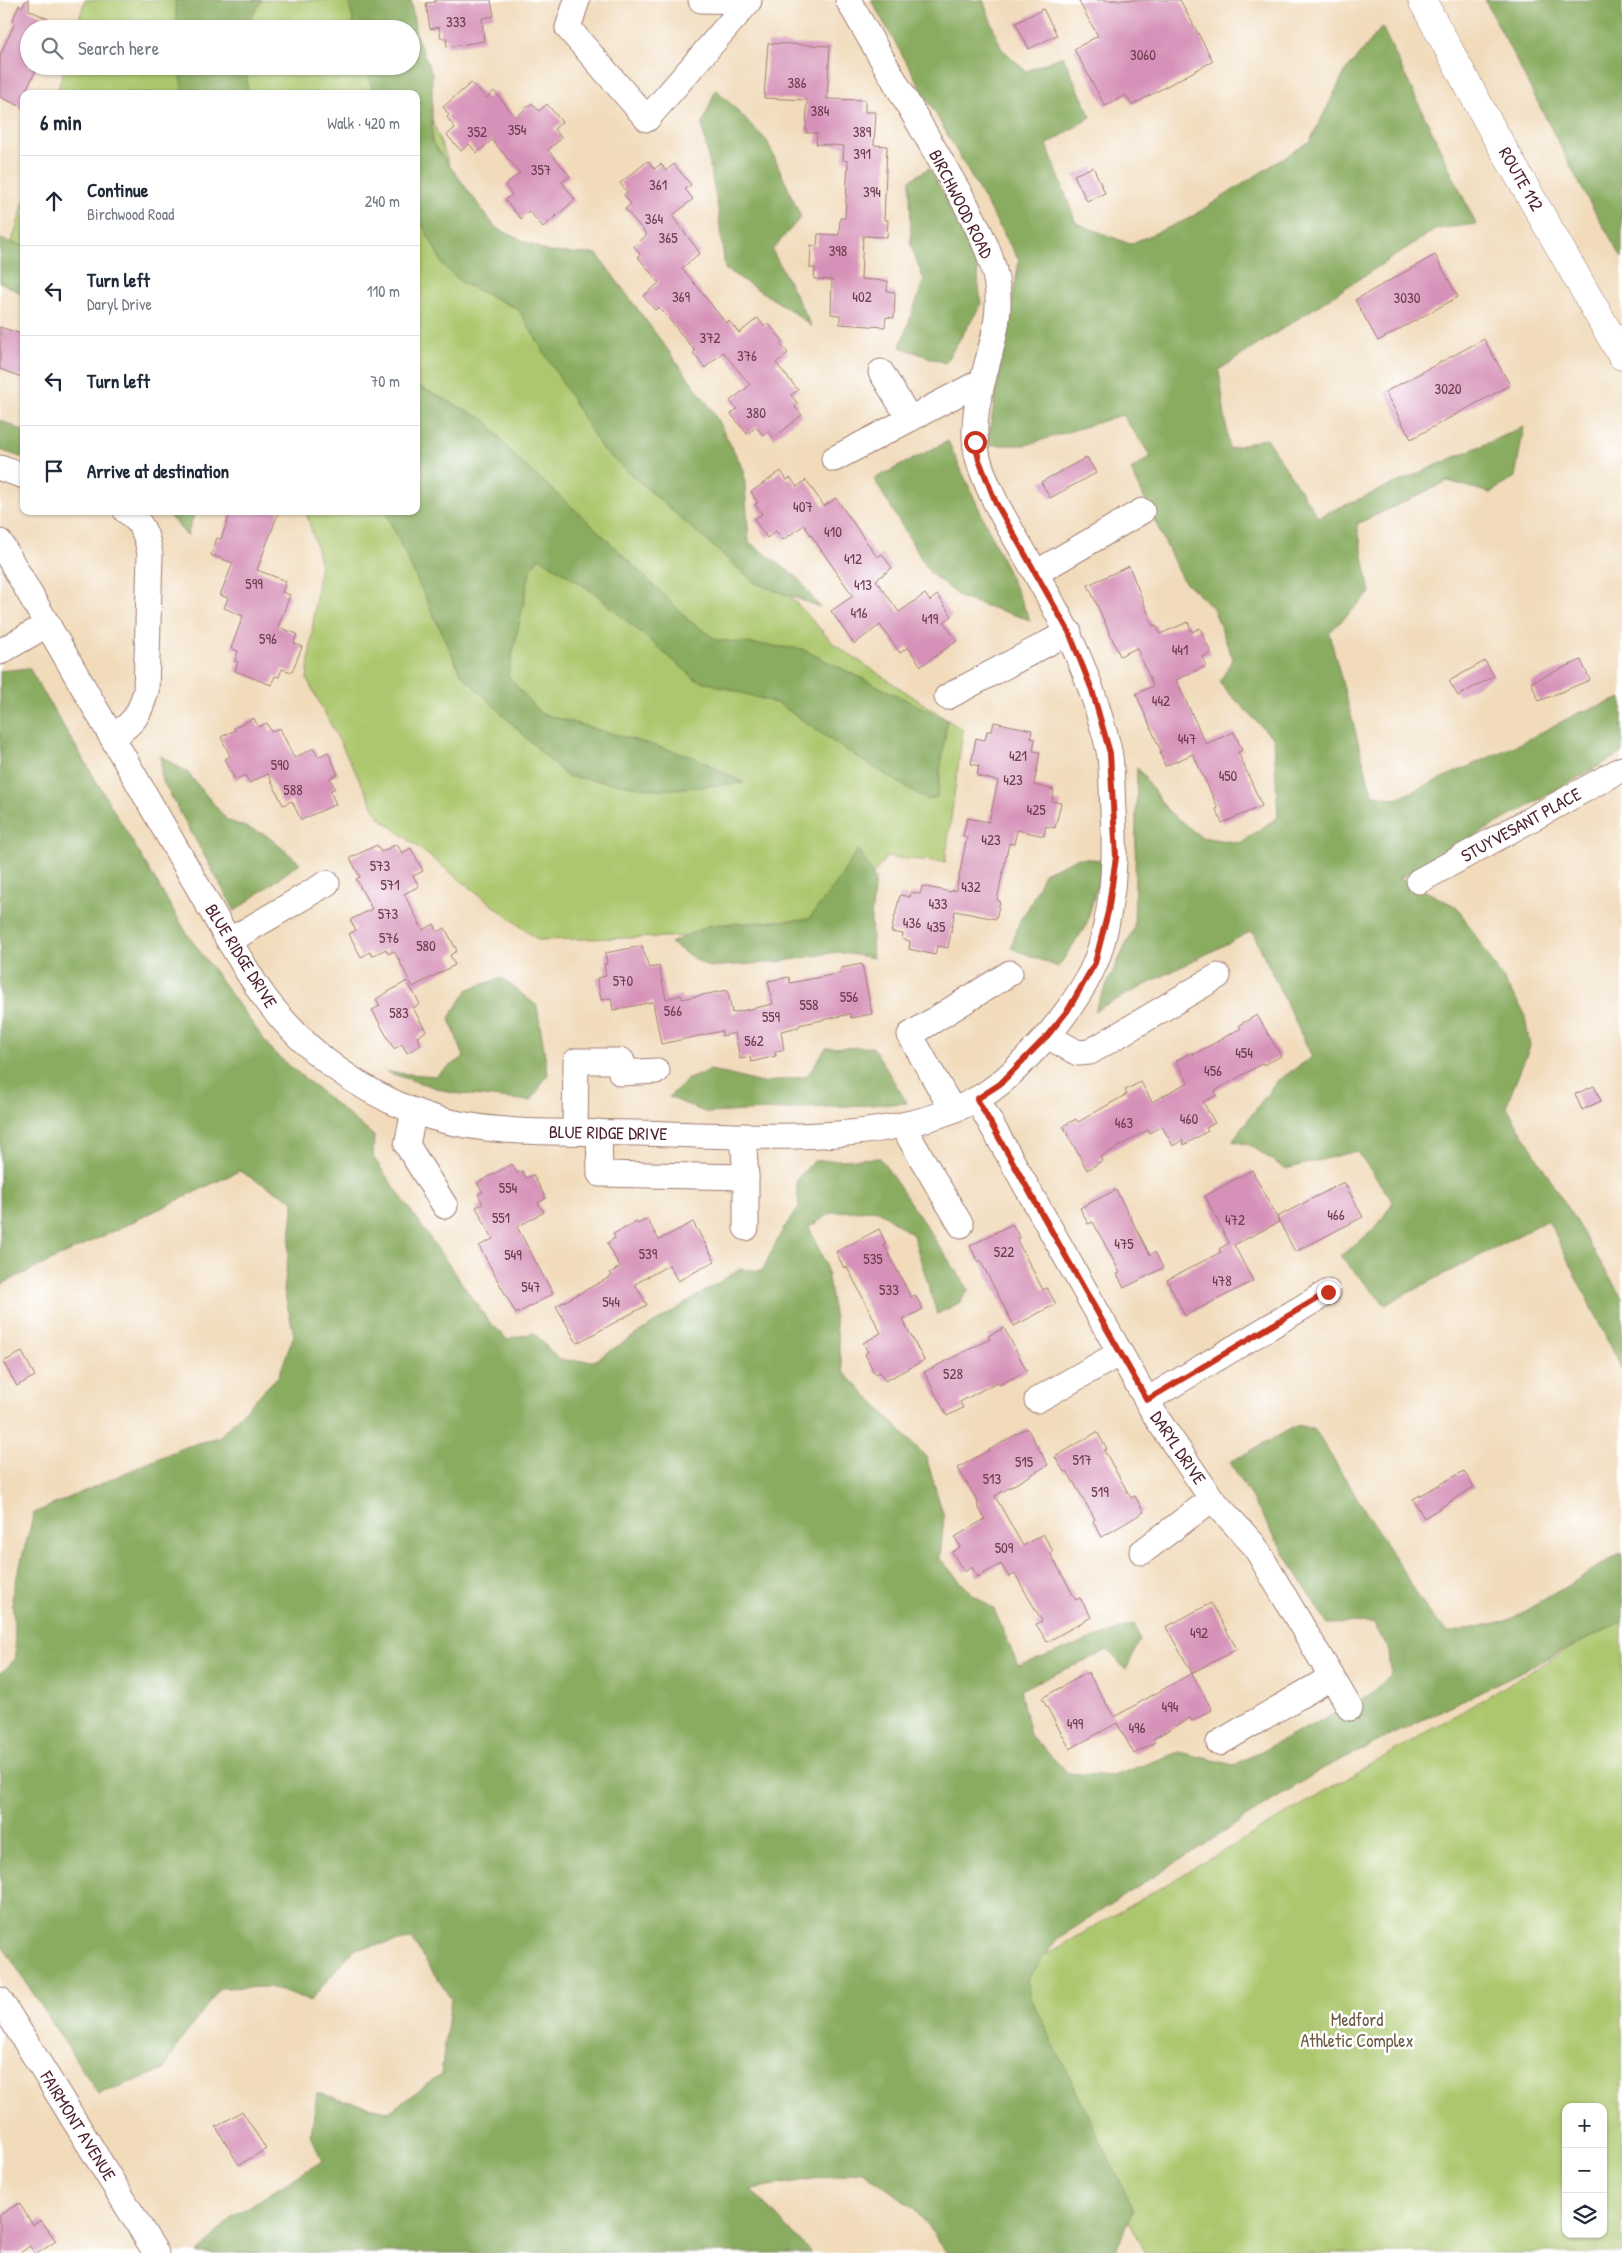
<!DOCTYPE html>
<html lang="en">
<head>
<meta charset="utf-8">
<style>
	body { margin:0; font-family:"Patrick Hand",sans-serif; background:#f2f2f3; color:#1f2937 }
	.controls { position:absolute; right:15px; bottom:15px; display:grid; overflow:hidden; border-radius:10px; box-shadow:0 1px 4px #0004 }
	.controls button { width:45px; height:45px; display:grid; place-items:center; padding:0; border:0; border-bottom:1px solid #e0e1e3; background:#fff; color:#1f2937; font:25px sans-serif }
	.stop { position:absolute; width:15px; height:15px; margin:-11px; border:4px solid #c8321e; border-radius:50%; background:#fff }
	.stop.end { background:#c8321e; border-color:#fff; box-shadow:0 1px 5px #0008 }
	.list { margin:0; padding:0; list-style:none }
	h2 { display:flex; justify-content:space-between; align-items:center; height:65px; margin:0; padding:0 20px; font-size:21px }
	h2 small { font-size:16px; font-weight:400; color:#747a83 }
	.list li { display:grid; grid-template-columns:32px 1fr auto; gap:15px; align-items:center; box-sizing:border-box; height:90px; padding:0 20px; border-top:1px solid #e0e1e3 }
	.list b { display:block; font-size:19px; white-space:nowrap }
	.list p { margin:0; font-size:16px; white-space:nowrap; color:#747a83 }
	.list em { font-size:16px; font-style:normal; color:#747a83 }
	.icon { flex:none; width:28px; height:28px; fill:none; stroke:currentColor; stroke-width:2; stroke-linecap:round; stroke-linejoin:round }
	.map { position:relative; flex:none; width:1622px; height:2253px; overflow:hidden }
	.search { position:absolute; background:#fff; box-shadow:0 1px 4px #0004; left:20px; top:20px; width:400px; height:55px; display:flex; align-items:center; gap:12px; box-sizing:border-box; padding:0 18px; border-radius:28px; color:#747a83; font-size:19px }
	.panel { position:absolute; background:#fff; box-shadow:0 1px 4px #0004; left:20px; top:90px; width:400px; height:425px; border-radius:10px }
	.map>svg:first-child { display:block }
</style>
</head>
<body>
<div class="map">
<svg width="1622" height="2253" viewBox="0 0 1622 2253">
	<rect width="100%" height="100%" fill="#fff"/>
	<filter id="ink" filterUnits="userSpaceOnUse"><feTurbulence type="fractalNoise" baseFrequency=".02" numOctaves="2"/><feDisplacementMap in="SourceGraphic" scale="10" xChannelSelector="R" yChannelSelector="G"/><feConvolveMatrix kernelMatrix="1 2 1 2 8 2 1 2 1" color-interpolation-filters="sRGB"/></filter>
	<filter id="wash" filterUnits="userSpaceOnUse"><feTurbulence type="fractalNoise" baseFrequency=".0096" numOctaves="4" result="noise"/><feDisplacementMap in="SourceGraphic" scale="20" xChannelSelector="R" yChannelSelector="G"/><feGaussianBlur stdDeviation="1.12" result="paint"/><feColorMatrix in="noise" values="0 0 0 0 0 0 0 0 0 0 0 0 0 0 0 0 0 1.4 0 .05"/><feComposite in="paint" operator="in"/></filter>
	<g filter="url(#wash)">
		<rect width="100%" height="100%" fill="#f1dbbb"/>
		<g fill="#acc76d" stroke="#7b734c" fill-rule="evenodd">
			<polygon points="85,0 393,0 397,29 76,29"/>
			<polygon points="411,65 480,245 776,581 835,645 963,730 945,862 886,857 831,933 538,940 379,817 307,679 320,560 306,511 416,511 416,94 56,94 65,66"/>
			<polygon points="24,202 24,274 4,268"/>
			<path d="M1622,1618V2253H1144L1013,1974ZM1566,2107H1603V2234H1566Z"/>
		</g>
		<g fill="#89ac60" stroke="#6a6646">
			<polygon points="175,0 262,0 244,29 177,29"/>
			<polygon points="348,0 411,0 416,35 432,74 432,142 496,228 548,252 597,254 712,410 744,470 749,542 797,577 820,607 755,583 602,449 518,309 462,283 443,265 416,212 416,94 374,94 366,66 411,66 411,29 355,29"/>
			<polygon points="871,0 983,0 1001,48 1026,71 1063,56 1091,117 1047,145 1076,223 1130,244 1188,219 1310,141 1345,72 1382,27 1476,224 1436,229 1219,370 1229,449 1266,438 1318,517 1524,427 1515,477 1490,493 1448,481 1357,524 1370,593 1329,633 1372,794 1395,799 1519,744 1578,713 1622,698 1622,753 1400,878 1457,907 1524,1012 1530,1046 1506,1106 1622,1298 1622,1370 1548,1220 1385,1305 1340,1256 1376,1228 1393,1202 1357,1151 1285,1169 1250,1145 1232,1141 1277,1081 1312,1057 1252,931 1094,1011 1134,928 1137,767 1168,811 1201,837 1240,843 1278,817 1274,739 1219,683 1233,659 1213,608 1182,579 1131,470 1151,456 1122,415 1026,445 987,445 1019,261"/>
			<polygon points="1485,0 1622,0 1622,258 1587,198"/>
			<polygon points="180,66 246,66 248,94 182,94"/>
			<polygon points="716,89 767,141 801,217 772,250 812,327 792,311 725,269 718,209 702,125"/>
			<polygon points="929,168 975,250 981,305 945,363 900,347 924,280 911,246 910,180"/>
			<polygon points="0,239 24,246 24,295 0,282"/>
			<polygon points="416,385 486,420 512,454 592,525 691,622 717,640 802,649 947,720 937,797 927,800 841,747 779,704 695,679 593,592 539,557 531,568 508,676 540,713 694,757 744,783 660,790 566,776 461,674 385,511 416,511"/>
			<polygon points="0,420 24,431 24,458 0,450"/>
			<polygon points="948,441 1030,620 961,598 930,573 874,479"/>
			<polygon points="165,511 195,511 187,536"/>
			<polygon points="29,668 188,935 273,1052 374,1136 373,1157 487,1319 507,1339 534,1333 559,1360 594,1361 740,1269 762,1271 782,1231 799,1207 796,1180 814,1161 880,1158 969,1290 959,1303 937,1314 913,1235 877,1210 833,1212 809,1227 826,1265 843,1371 926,1457 944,1517 940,1559 971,1593 994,1609 1018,1666 1134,1624 1140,1640 1126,1670 1108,1650 1020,1690 1030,1735 1068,1773 1113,1776 1179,1752 1234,1765 1368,1696 1391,1673 1389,1652 1374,1623 1327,1624 1230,1462 1298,1425 1315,1430 1429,1613 1449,1633 1510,1620 1622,1553 1622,1622 1322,1769 1057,1939 1027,1980 1031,1998 1134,2210 1116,2250 1118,2253 948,2253 914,2209 863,2171 751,2189 811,2253 197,2253 232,2217 322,2161 311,2135 317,2093 389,2112 441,2074 451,1999 411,1939 354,1949 310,2001 269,1987 220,1988 179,2043 164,2070 98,2094 0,1942 0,1674 16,1658 12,1595 34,1513 182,1448 219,1437 279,1375 294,1335 284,1291 294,1201 239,1171 0,1285 0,671"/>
			<polygon points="161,756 187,772 227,820 266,835 300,863 235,911 161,778"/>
			<polygon points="858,849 875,879 871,919 873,958 837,952 778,962 708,967 670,943 710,925 809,919 837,882"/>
			<polygon points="1077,858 1104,860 1086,926 1058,967 1011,948 1020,920 1029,907 1044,873"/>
			<polygon points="502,978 537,1006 548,1074 531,1101 452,1093 386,1072 435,1076 464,1057 449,1018 468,989"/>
			<polygon points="873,1047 907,1103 707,1113 669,1097 686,1080 711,1070 761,1083 807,1076 826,1048"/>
		</g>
		<g id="blocks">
			<g fill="#d691b8">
				<polygon points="26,0 29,0 29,10 69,29 29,29 29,66 38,66 24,94 24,108 0,97 0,55 15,23 12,22 19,5 22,7"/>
				<polygon points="435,0 491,0 494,16 482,18 484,41 447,47 446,38 441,38 439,27 430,29 426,3 435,2"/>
				<polygon points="1078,0 1180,0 1213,61 1132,105 1126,95 1105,106 1074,49 1098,36"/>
				<polygon points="1043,9 1057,35 1029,49 1016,23"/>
				<polygon points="768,43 830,46 827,99 865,100 865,112 876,112 874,145 887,146 884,220 888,220 887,237 863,236 861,279 888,281 887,291 895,292 894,318 886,317 885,327 840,324 840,315 831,314 832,280 814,279 815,268 810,268 811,245 817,246 818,234 839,235 840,218 845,218 848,161 843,160 844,146 816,144 817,133 806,133 807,100 764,98"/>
				<polygon points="471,83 487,98 494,91 516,117 532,103 539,111 547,104 562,122 554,129 562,138 548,150 570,176 562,182 575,200 543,227 529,211 521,219 505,200 512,195 505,185 520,173 492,140 477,153 469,144 461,151 447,135 455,128 447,117 449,115 443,107"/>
				<polygon points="648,161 654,169 661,164 666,171 674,164 691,185 685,189 693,199 672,216 700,253 682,268 726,323 729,321 739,333 758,318 764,326 768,323 783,341 780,344 788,353 776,363 798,390 791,395 798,404 795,407 802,415 774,438 768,431 763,435 756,427 747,434 731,414 737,409 730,401 750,385 723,352 705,368 693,353 695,351 659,307 655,310 643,296 659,283 638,257 640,254 634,246 647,235 625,209 631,204 624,195 627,192 620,183"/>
				<polygon points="1093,167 1105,193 1087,201 1074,175"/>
				<polygon points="1435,255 1458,297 1378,341 1355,300"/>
				<polygon points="0,327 24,335 24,378 0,369"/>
				<polygon points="1484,339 1510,385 1411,439 1385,392"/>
				<polygon points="1087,457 1096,473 1050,498 1041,482"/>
				<polygon points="781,471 787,480 791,478 797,487 806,480 824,506 836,498 877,557 882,554 892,568 876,580 899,612 925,594 930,601 937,595 952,616 944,622 957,641 921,666 908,647 900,653 880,625 854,644 831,611 853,596 804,525 783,540 776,531 767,538 754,519 762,514 755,504 758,503 751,492"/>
				<polygon points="231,511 279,511 257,570 286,581 282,592 290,595 278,627 297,634 294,643 302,647 292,672 282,669 279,677 275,676 271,685 235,671 238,662 235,661 238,651 231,648 243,616 224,608 228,598 220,595 233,563 211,555 217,538 221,539"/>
				<polygon points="1129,566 1153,626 1156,625 1160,634 1188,622 1192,632 1200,628 1211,653 1202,657 1206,666 1176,680 1206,744 1234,732 1242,750 1238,752 1262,806 1222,823 1216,809 1218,808 1193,754 1165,766 1160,753 1161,751 1136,694 1153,686 1137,648 1120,656 1088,585"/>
				<polygon points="1581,660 1590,680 1539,701 1531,682"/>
				<polygon points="1485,661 1494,676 1458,696 1449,681"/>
				<polygon points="254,718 258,727 267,723 271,732 280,728 294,758 314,748 318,757 328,752 338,774 330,778 335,788 330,791 336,804 301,820 292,801 283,805 268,774 249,783 245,775 235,780 225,759 230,756 221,737 235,730 234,728"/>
				<polygon points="994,722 1032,730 1031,738 1035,739 1033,751 1040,752 1034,785 1054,790 1052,801 1061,803 1055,828 1046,826 1044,836 1017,830 1014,844 1009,843 997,900 1000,901 996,919 955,911 948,948 937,946 935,955 909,949 910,941 902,939 903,934 891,932 900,895 910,897 911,892 920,894 922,886 951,892 952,890 956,891 967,837 963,836 967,818 989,822 998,781 977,776 979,766 971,764 976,738 985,740 987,731 992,731"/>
				<polygon points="397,844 402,853 411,848 423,871 413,876 419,886 404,894 423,930 434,924 438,932 445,928 457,951 450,955 455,965 413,987 394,951 388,954 386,949 372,956 370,952 361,957 349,934 356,930 350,920 372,909 356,879 360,877 350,858 377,845 381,852"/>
				<polygon points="642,946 649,968 659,966 666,999 681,995 682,999 728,990 732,1013 773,1004 768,981 789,977 790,983 842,973 841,968 862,964 872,1014 851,1018 850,1014 799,1025 799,1027 781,1031 784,1050 775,1051 776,1056 751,1062 750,1057 740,1059 735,1033 722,1036 722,1031 661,1044 653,1002 613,1010 611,998 601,1000 597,978 606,976 604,964 607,964 605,953"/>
				<polygon points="407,981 420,1004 413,1008 426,1031 417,1037 421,1045 407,1053 402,1044 394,1049 372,1010 380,1006 376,999"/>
				<polygon points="1257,1015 1281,1056 1264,1065 1263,1063 1215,1091 1217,1095 1203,1102 1215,1123 1206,1128 1208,1131 1184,1145 1182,1140 1173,1146 1162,1126 1149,1133 1148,1130 1100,1157 1102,1161 1087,1170 1063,1126 1076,1119 1078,1122 1127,1094 1125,1090 1141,1082 1152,1102 1188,1082 1176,1061 1192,1052 1193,1055 1241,1028 1239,1025"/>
				<polygon points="1594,1086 1601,1101 1582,1110 1575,1094"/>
				<polygon points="512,1164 517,1173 522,1171 526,1178 533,1175 546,1198 538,1203 544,1212 517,1227 553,1294 516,1314 479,1246 493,1239 476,1207 483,1204 478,1194 483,1192 477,1183"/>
				<polygon points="1252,1170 1279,1222 1234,1245 1253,1281 1185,1316 1167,1280 1221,1252 1219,1249 1229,1243 1205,1196"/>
				<polygon points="1344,1182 1363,1217 1295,1252 1277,1217"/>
				<polygon points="1116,1190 1150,1255 1155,1252 1163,1268 1124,1288 1117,1274 1120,1273 1093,1222 1088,1224 1080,1208"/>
				<polygon points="647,1219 659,1240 693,1222 715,1261 678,1281 669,1265 635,1284 647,1305 577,1343 556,1306 612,1276 610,1273 620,1267 607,1243 615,1238 613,1234 637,1222 638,1224"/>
				<polygon points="1012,1224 1020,1238 1017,1240 1043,1290 1047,1288 1056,1304 1014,1326 980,1260 978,1262 970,1246"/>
				<polygon points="879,1229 886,1244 884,1245 911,1297 915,1295 923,1309 903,1320 924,1360 885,1381 880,1372 875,1374 865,1354 868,1352 863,1343 881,1333 847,1267 844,1268 836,1252"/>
				<polygon points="1004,1328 1027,1371 999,1385 997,1382 960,1402 963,1408 947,1416 924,1372 990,1339 988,1336"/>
				<polygon points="22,1352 35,1376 17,1386 3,1362"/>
				<polygon points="1027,1428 1048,1465 995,1496 1023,1546 1043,1534 1053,1551 1050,1553 1076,1600 1080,1598 1091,1617 1047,1642 1036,1624 1042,1621 1015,1574 1009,1577 1001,1564 977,1577 972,1567 964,1572 952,1552 960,1547 955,1537 985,1519 977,1505 979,1504 958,1468"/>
				<polygon points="1097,1432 1107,1449 1104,1450 1131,1498 1135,1496 1144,1512 1102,1537 1093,1521 1095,1519 1067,1471 1064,1472 1055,1457"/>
				<polygon points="1464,1471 1474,1487 1424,1518 1413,1499"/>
				<polygon points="1211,1603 1237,1649 1192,1673 1166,1627"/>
				<polygon points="1088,1672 1114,1717 1192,1673 1212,1710 1192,1721 1190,1718 1153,1739 1155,1742 1134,1754 1117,1723 1070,1749 1042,1698"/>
				<polygon points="242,2111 266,2149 239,2165 216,2127"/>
				<polygon points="19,2203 33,2225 41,2220 56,2241 38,2253 34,2253 30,2246 20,2253 0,2253 0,2215"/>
			</g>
		</g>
	</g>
	<g filter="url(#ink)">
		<use href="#blocks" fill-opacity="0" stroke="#9e7d73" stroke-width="1"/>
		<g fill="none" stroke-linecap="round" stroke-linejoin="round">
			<g stroke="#9e7d73" stroke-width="27">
				<g id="minor">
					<polyline points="577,0 568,28 647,119 749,1 701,0"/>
					<polyline points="881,372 909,418"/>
					<polyline points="834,459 982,381"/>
					<polyline points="0,468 24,476"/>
					<path d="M0,542L229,941C242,961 253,983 268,1002C306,1051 354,1087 411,1110C482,1138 563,1131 637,1133C739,1135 885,1149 977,1099C1001,1086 1020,1065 1039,1045C1059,1024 1084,990 1095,963C1102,947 1106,927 1109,910C1115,875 1115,846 1113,811C1112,792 1112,774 1110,756C1108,744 1104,732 1101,721C1087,670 1065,625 1039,579C1018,540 990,501 978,458C965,407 996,356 998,306C1000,269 981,234 965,203L848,0"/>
					<polyline points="1036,573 1142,511"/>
					<polyline points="0,652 48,624"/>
					<polyline points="947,697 1069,632"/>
					<path d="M113,737C134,722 139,716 146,691L150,554C147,535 142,522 126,511"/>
					<polyline points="1419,881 1622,769"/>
					<polyline points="229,941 327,883"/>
					<polyline points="1047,1036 1078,1053 1090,1052 1218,976"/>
					<polyline points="977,1099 1158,1420 1212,1499 1254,1545 1350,1708"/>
					<polyline points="952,1109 910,1035 1010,973"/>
					<polyline points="414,1111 407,1145 445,1206"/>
					<polyline points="902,1125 961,1225"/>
					<polyline points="575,1131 576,1061 622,1061 621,1073 657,1071"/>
					<polyline points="599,1132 600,1174 746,1177"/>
					<polyline points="743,1136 746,1177 746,1228"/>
					<polyline points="1037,1400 1120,1353"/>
					<polyline points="1147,1400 1328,1292"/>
					<polyline points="1142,1552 1212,1499"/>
					<polyline points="1219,1743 1332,1677"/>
					<polyline points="0,2000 156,2253"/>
				</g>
			</g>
			<g stroke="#9e7d73" stroke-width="29">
				<polyline id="primary" points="1422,0 1493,131 1622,356"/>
			</g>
			<use href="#minor" stroke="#fff" stroke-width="25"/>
			<use href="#primary" stroke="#fff" stroke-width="28"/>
		</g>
	</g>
	<g fill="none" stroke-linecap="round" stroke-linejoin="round" filter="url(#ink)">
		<polyline stroke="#c8321e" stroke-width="6" points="975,442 979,460 996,503 1069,632 1092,690 1110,753 1116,857 1108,912 1095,963 1068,1010 1047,1036 1000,1084 977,1099 1147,1400 1328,1292"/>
	</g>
	<g text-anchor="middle" stroke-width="5" stroke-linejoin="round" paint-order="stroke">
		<g font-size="15" fill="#6d3c4e">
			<text x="456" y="27">333</text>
			<text x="1143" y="60">3060</text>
			<text x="797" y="88">386</text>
			<text x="820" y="116">384</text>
			<text x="517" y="135">354</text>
			<text x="477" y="137">352</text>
			<text x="862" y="137">389</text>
			<text x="862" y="159">391</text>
			<text x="541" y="175">357</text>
			<text x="658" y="190">361</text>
			<text x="872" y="197">394</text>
			<text x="654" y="224">364</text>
			<text x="668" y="243">365</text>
			<text x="838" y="256">398</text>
			<text x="681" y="302">369</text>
			<text x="862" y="302">402</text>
			<text x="1407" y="303">3030</text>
			<text x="710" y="343">372</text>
			<text x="747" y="361">376</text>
			<text x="1448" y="394">3020</text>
			<text x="756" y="418">380</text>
			<text x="803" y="512">407</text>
			<text x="833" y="537">410</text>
			<text x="853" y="564">412</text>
			<text x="254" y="589">599</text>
			<text x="863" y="590">413</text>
			<text x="859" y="618">416</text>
			<text x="930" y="624">419</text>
			<text x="268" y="644">596</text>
			<text x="1180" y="655">441</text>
			<text x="1161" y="706">442</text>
			<text x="1187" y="744">447</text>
			<text x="1018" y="761">421</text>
			<text x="280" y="770">590</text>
			<text x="1228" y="781">450</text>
			<text x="1013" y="785">423</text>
			<text x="293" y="795">588</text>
			<text x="1036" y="815">425</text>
			<text x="991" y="845">423</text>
			<text x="380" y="871">573</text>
			<text x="390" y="890">571</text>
			<text x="971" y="892">432</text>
			<text x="938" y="909">433</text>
			<text x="388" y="919">573</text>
			<text x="912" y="928">436</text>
			<text x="936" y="932">435</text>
			<text x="389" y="943">576</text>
			<text x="426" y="951">580</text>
			<text x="623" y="986">570</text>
			<text x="849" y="1002">556</text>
			<text x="809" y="1010">558</text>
			<text x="673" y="1016">566</text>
			<text x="399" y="1018">583</text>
			<text x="771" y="1022">559</text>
			<text x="754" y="1046">562</text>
			<text x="1244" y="1058">454</text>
			<text x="1213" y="1076">456</text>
			<text x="1189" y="1124">460</text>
			<text x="1124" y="1128">463</text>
			<text x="508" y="1193">554</text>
			<text x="1336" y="1220">466</text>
			<text x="501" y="1223">551</text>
			<text x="1235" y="1225">472</text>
			<text x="1124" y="1249">475</text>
			<text x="1004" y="1257">522</text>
			<text x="648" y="1259">539</text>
			<text x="513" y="1260">549</text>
			<text x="873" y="1264">535</text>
			<text x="1222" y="1286">478</text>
			<text x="531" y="1292">547</text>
			<text x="889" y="1295">533</text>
			<text x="611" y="1307">544</text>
			<text x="953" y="1379">528</text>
			<text x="1082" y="1465">517</text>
			<text x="1024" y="1467">515</text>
			<text x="992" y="1484">513</text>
			<text x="1100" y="1497">519</text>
			<text x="1004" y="1553">509</text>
			<text x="1199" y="1638">492</text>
			<text x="1170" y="1712">494</text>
			<text x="1075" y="1729">499</text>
			<text x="1137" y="1733">496</text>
		</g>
		<g font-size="18" fill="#4a1f2b" stroke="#fff">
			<text transform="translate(1521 179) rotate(60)" y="6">ROUTE 112</text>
			<text transform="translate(961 204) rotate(63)" y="6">BIRCHWOOD ROAD</text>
			<text transform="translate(1521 825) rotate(-29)" y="6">STUYVESANT PLACE</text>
			<text transform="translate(241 956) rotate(58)" y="6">BLUE RIDGE DRIVE</text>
			<text transform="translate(608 1133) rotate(1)" y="6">BLUE RIDGE DRIVE</text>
			<text transform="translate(1178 1448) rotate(56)" y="6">DARYL DRIVE</text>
			<text transform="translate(78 2126) rotate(58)" y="6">FAIRMONT AVENUE</text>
		</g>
		<g font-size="18" fill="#6c5a42" stroke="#fff">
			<text x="1357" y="2026">Medford<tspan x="1357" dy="21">Athletic Complex</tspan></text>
		</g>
	</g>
</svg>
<div class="controls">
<button>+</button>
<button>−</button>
<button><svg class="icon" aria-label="layers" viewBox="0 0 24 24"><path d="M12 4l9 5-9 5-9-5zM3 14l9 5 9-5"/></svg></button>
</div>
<div class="stop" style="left:975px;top:442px"></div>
<div class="stop end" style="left:1328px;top:1292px"></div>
<div class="search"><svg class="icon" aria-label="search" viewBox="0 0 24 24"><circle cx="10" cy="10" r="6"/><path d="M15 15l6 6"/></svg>Search here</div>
<section class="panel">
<h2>6 min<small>Walk · 420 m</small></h2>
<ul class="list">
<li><svg class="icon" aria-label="ahead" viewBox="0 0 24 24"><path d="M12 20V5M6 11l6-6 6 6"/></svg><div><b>Continue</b><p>Birchwood Road</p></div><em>240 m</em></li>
<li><svg class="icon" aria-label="left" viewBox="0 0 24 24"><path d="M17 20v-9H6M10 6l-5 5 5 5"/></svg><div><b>Turn left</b><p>Daryl Drive</p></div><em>110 m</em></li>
<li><svg class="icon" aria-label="left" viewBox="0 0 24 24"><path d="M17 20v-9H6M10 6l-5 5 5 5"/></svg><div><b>Turn left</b></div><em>70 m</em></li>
<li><svg class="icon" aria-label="arrive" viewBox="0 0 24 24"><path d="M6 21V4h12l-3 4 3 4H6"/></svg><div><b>Arrive at destination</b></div></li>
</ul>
</section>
</div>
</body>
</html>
